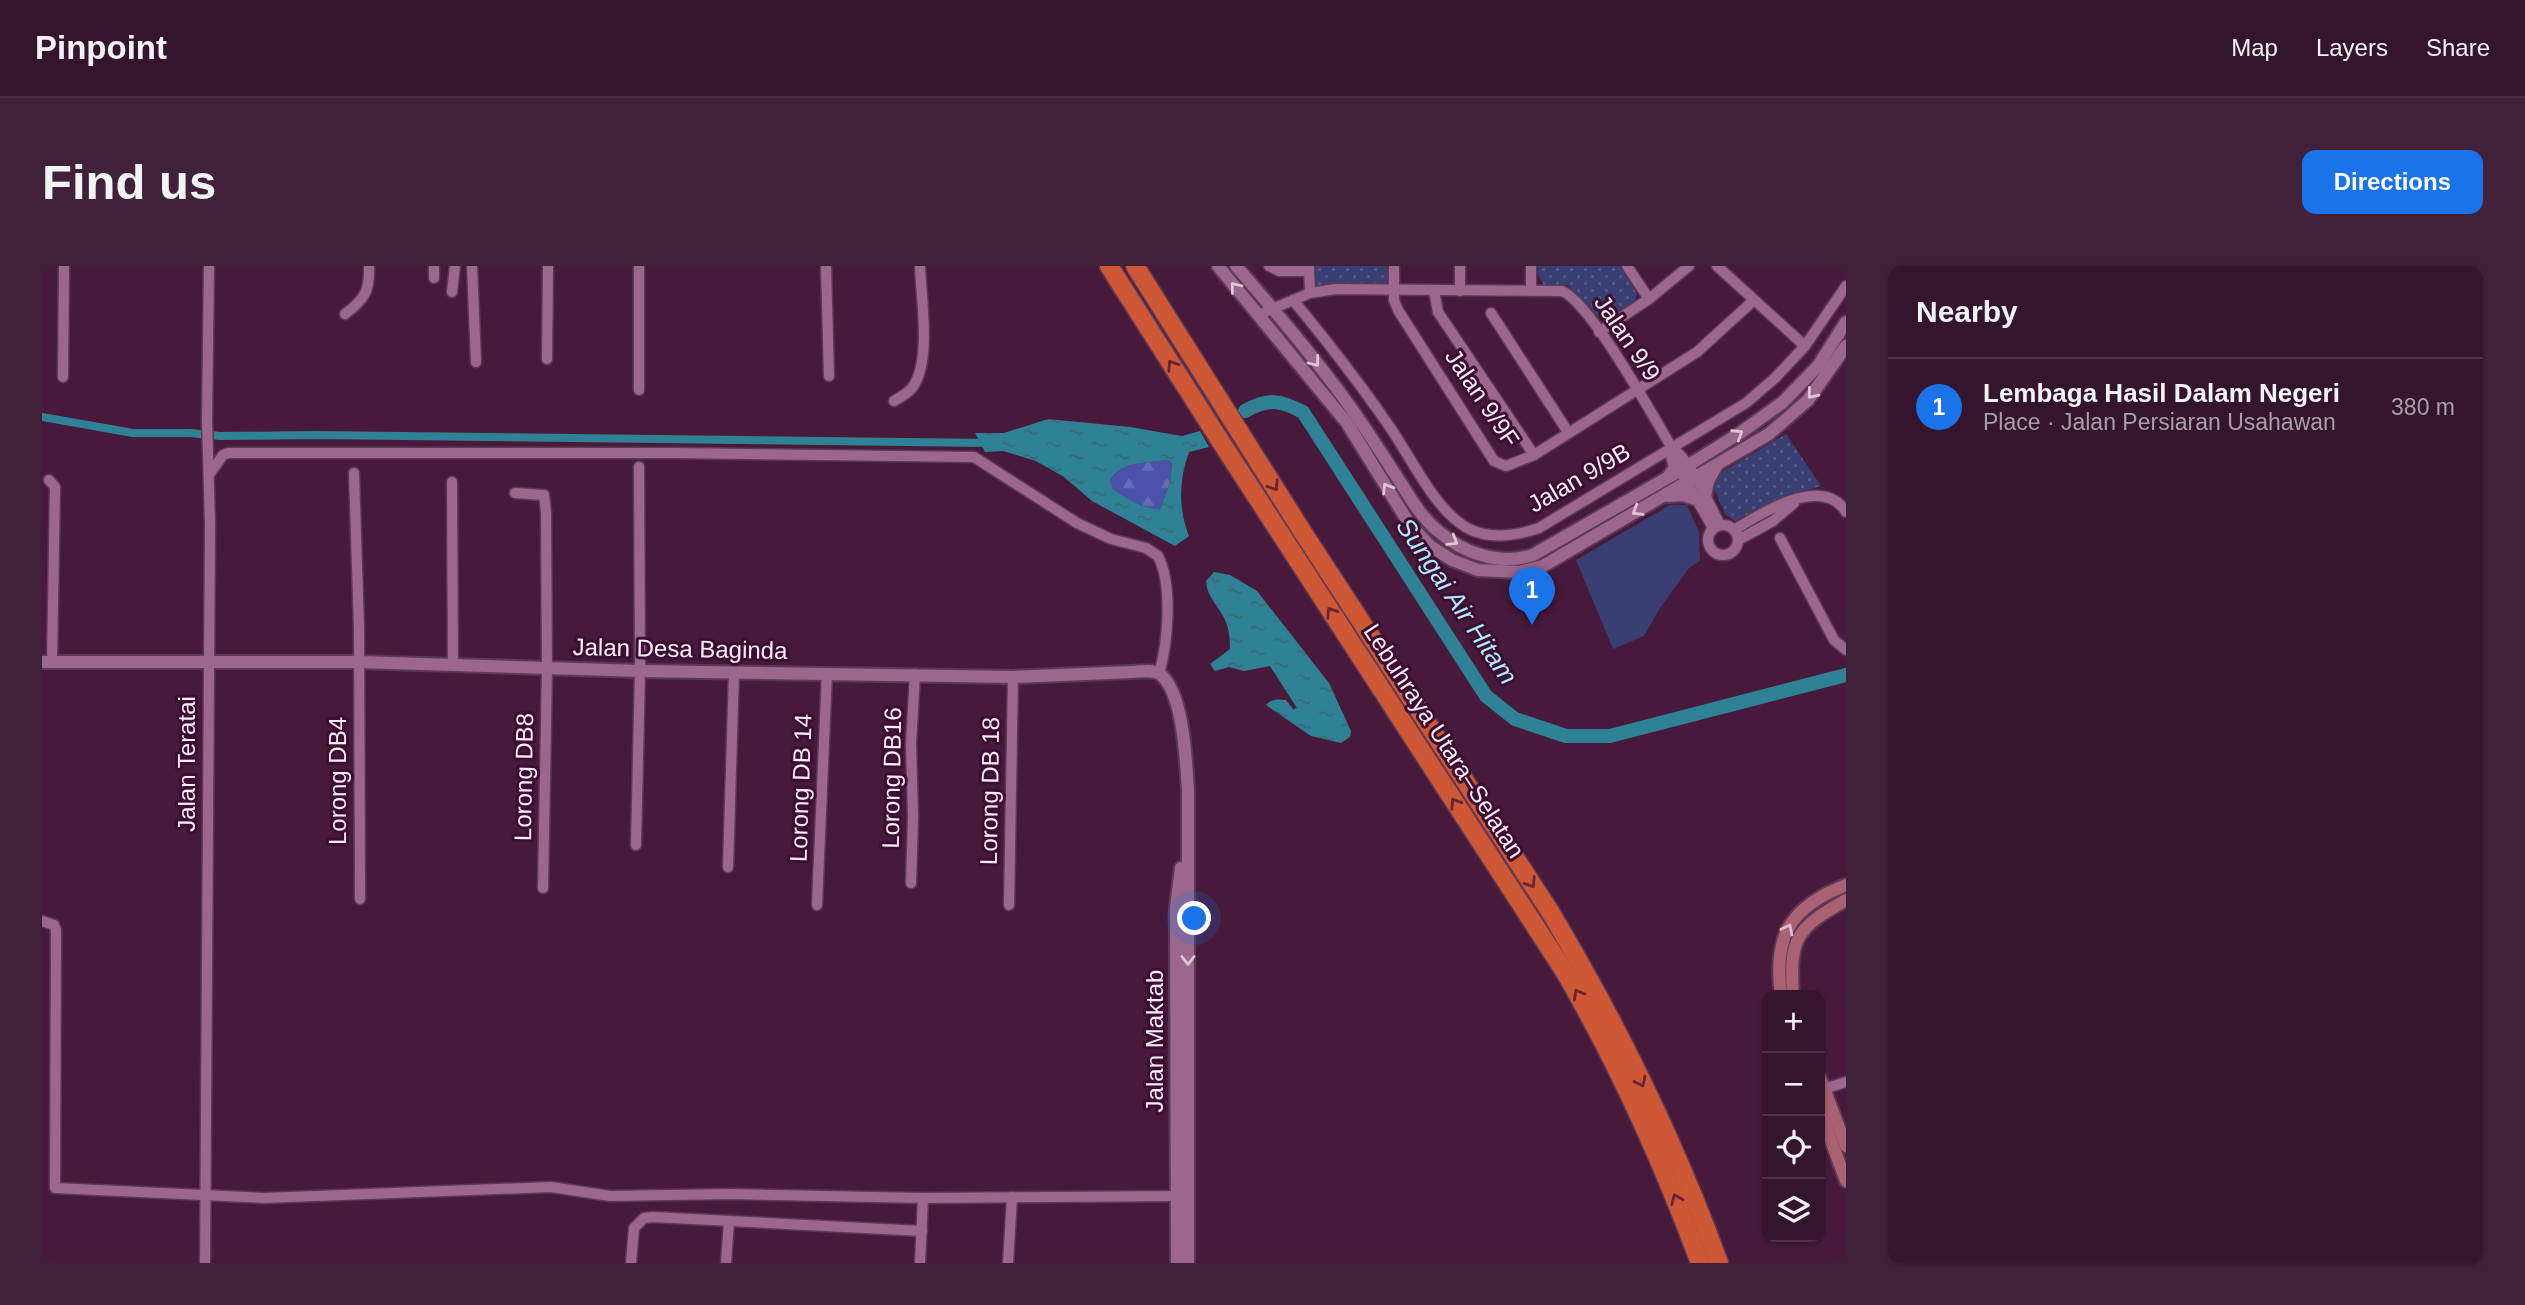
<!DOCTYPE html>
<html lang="en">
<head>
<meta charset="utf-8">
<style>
	body { margin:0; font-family:Helvetica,sans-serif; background:#402139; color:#f1f3f6 }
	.controls { position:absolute; right:21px; bottom:21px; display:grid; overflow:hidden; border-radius:14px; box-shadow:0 2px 5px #0004 }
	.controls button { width:63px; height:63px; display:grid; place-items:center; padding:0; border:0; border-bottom:2px solid #4f3349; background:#35142d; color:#f1f3f6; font:35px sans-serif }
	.you { position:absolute; left:1153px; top:653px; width:24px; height:24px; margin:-18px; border:5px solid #fff; border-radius:50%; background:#1a73e8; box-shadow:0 0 0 10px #1a73e833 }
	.badge { display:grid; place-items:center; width:46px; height:46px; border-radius:50%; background:#1a73e8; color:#fff; font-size:23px; font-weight:700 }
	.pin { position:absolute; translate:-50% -58px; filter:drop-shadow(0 2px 4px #0008) }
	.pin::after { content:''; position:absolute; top:37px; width:24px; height:21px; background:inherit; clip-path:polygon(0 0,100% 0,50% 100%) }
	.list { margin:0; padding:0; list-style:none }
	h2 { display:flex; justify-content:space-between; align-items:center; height:91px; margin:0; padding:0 28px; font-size:30px }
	h2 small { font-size:23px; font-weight:400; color:#aa9eaa }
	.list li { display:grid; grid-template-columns:46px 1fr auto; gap:21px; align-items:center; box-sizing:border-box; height:98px; padding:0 28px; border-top:2px solid #4f3349 }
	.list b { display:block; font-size:26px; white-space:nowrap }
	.list p { margin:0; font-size:23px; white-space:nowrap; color:#aa9eaa }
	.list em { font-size:23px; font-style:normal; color:#aa9eaa }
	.icon { flex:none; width:38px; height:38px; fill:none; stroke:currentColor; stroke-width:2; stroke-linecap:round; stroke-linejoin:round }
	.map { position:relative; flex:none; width:1804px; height:997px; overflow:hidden; border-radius:14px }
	header { display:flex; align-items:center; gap:42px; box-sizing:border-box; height:98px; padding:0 35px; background:#35142d; border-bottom:2px solid #4f3349 }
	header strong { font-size:33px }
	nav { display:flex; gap:38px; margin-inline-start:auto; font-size:24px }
	.intro { display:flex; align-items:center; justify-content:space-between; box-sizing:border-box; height:168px; padding:0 42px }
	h1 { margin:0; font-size:49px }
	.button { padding:18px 32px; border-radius:14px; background:#1a73e8; color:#fff; font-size:24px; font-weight:700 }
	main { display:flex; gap:42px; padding:0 42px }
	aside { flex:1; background:#35142d; border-radius:14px; box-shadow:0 2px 5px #0004 }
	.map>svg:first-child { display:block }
</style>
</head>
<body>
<header>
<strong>Pinpoint</strong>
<nav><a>Map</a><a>Layers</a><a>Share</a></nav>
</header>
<div class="intro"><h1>Find us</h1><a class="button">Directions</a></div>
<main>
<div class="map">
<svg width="1804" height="997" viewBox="0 0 1804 997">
	<defs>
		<pattern id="forest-firs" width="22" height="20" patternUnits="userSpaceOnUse" patternTransform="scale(1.75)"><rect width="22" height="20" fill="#4c51a9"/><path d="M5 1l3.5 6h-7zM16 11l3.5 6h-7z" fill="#676ab6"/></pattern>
		<pattern id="park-dots" width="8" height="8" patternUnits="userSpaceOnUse" patternTransform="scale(1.75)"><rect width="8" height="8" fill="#393e73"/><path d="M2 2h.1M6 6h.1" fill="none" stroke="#575a88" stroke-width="1.8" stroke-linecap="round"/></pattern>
		<pattern id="water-ripples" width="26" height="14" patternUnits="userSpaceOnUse" patternTransform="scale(1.75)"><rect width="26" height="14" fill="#2f8195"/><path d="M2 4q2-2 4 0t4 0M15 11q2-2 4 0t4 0" fill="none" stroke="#3c6774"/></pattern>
	</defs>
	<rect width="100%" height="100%" fill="#471a3c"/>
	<polygon fill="#393e73" points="1628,239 1645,239 1657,266 1658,295 1647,302 1618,342 1602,370 1571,383 1534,294"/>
	<path fill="url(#forest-firs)" d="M1126,194L1130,197L1128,216L1118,243C1099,243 1086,233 1071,223L1068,214C1080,195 1105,197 1126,194Z"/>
	<g fill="url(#park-dots)">
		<polygon points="1267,0 1352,0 1352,25 1268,27"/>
		<polygon points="1496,0 1578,0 1595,28 1592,36 1565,53 1555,50 1526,19 1502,19 1496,8"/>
		<polygon points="1744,168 1779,220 1751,228 1693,255 1683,248 1672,223 1678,207"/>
	</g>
	<g fill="url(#water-ripples)" fill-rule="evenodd">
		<path d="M1006,153L1088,161L1140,170L1158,165L1167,181L1147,186C1137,214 1136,242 1147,270L1133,280L1050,235L1022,211L994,195L961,185L943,186L933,167H962ZM1126,194L1130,197L1128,216L1118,243C1100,243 1086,233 1071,223L1068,214C1080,195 1105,197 1126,194Z"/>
		<path d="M1172,306L1188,309L1215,325L1287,417L1309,465L1308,471L1299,477L1269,470L1224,439C1229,433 1237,433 1244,434L1251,443L1255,442L1228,400L1202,405L1187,401L1173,405L1168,398L1188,383C1188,372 1187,360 1181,350C1174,337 1165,330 1164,315Z"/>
	</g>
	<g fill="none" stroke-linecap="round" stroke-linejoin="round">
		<polyline stroke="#2f8195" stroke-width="8" points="0,151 91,167 148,167 178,170 274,169 947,177"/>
		<path stroke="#2f8195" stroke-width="14" d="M1203,145C1227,132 1238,134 1261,146L1444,430L1473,453L1524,470H1568L1804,409"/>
		<g stroke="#5e3956" stroke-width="13">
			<g id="minor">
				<polyline points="430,0 434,96"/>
				<polyline points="784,0 787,110"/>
				<polyline points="1227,0 1237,5 1267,5"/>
				<polyline points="1267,0 1268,27"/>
				<polyline points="1352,0 1352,34 1356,44 1452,195 1464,200 1492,189 1655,86 1711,35"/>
				<polyline points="1489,0 1489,25"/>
				<polyline points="1585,0 1607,33"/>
				<polyline points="1675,0 1763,80"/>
				<polyline points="392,12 392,0"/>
				<polyline points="1392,25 1396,46 1492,189"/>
				<polyline points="1418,25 1418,0"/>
				<polyline points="410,26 413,0"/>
				<path d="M1251,34C1284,74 1316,115 1345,157C1369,190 1390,241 1425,262C1448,274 1474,270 1497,262L1704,137L1733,112L1763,80L1804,20"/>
				<polyline points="1449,47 1526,166"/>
				<path d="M303,48C323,33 328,25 327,0"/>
				<path d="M1216,49L1268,27L1293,23L1520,25C1550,38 1610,149 1630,182V190L1671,262"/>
				<polyline points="1557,66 1607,33 1647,0"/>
				<polyline points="505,93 506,0"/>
				<polyline points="21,111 22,0"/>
				<polyline points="597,124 597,0"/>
				<path d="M852,135C858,131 865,128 870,122C890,96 879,32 878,0"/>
				<path d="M1630,182C1649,194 1667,238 1678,259"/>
				<polyline points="312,207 317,362 318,633"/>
				<path d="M167,209L181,189L186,187H632L932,191L1035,257L1069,273L1104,282L1116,290C1131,319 1126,377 1117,408"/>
				<polyline points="7,214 13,221 10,397"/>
				<polyline points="410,216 411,399"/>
				<polyline points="473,227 502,229 504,246 505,402 501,622"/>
				<circle cx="1681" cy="274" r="15"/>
				<path d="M1692,264C1719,247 1781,208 1804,246"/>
				<polyline points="1738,272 1792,374 1804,384"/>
				<polyline points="1696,274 1731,255 1752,237"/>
				<polyline points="594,579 598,405 597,201"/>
				<polyline points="686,601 692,406"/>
				<polyline points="869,617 871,551 869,478 873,408"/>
				<polyline points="775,639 785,407"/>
				<polyline points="967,639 971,411"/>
				<polyline points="0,655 12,659 14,664 13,922 222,932 509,921 568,930 689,928 881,932 1141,930"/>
				<polyline points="1778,824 1804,816"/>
				<polyline points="163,997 168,258 165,154 167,0"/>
				<polyline points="589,997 592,962 602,952 611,951 880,965"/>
				<polyline points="684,997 687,955"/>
				<polyline points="878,997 881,932"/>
				<polyline points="966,997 970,931"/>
			</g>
		</g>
		<g stroke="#5e3956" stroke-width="16">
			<g id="tertiary">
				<polyline points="1176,0 1305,157 1368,259 1388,280 1410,294 1436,304 1477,306 1501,300 1727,168 1766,134 1804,80"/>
				<path d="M1194,0C1234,46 1274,93 1309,142C1327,167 1343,193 1360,219C1370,235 1380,252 1396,265C1421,287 1458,300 1491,289L1639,204L1698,167L1740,137L1776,100L1804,56"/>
				<polyline points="1626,211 1633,202 1630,190"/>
				<polyline points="1626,230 1641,229 1656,234"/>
				<polyline points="1663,231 1666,215 1675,199"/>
				<path d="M0,396H316L598,405L971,411L1090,406C1098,406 1111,403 1118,408C1142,427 1144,496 1146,525V997"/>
				<polyline points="1135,997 1134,641 1139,602"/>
			</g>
		</g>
		<g stroke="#5e3956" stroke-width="16">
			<g id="secondary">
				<path d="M1739,729C1731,670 1748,641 1804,619"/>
				<path d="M1751,729C1747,671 1755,662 1804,634"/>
				<polyline points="1778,812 1804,880"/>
				<polyline points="1778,845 1804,915"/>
			</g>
		</g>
		<g stroke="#5e3956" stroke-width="21">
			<g id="motorway">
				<path d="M1067,0L1179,176L1521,703C1576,797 1620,895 1658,997"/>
				<path d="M1093,0L1260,265L1509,647C1575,758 1633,876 1677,997"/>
			</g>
		</g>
		<use href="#minor" stroke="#9b678c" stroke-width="10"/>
		<use href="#tertiary" stroke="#9b678c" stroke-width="12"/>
		<use href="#secondary" stroke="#aa6272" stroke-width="12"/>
		<use href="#motorway" stroke="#ce5835" stroke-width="18"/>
	</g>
	<defs><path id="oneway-chevron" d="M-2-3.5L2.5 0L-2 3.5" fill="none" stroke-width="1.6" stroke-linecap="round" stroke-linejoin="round" transform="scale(1.75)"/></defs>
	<g stroke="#e0c4d8">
		<use href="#oneway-chevron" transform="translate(1193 21) rotate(-129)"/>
		<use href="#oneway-chevron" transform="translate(1273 96) rotate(52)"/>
		<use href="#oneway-chevron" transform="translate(1770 128) rotate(129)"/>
		<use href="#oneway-chevron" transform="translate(1696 168) rotate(-33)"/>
		<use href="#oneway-chevron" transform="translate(1345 222) rotate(-121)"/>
		<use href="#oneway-chevron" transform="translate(1595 245) rotate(149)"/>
		<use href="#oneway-chevron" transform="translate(1411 275) rotate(32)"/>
		<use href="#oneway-chevron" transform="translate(1146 694) rotate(90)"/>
	</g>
	<g stroke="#682533">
		<use href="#oneway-chevron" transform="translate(1130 99) rotate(-123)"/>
		<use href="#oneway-chevron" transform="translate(1232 220) rotate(57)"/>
		<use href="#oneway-chevron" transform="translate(1289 346) rotate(-123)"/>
		<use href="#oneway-chevron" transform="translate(1413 537) rotate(-123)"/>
		<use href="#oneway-chevron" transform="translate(1489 617) rotate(57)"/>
		<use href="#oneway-chevron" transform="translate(1536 728) rotate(-120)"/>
		<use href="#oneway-chevron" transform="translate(1599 816) rotate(64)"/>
		<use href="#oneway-chevron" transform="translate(1634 933) rotate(-113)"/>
	</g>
	<use stroke="#e1bcca" href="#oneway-chevron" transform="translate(1746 663) rotate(-63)"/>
	<g text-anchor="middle" stroke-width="6" stroke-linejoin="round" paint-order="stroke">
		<g font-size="24" fill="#feecf9" stroke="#3c0f32">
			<text transform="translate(1585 72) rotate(56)" y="8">Jalan 9/9</text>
			<text transform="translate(1440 132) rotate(56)" y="8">Jalan 9/9F</text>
			<text transform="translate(1537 212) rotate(-30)" y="8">Jalan 9/9B</text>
			<text transform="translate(638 383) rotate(1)" y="8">Jalan Desa Baginda</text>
			<text transform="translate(1402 475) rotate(57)" y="8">Lebuhraya Utara–Selatan</text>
			<text transform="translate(145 498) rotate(-90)" y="8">Jalan Teratai</text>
			<text transform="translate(482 511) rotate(-89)" y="8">Lorong DB8</text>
			<text transform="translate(850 512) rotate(-89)" y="8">Lorong DB16</text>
			<text transform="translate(296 515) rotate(-90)" y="8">Lorong DB4</text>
			<text transform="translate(759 522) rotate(-88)" y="8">Lorong DB 14</text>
			<text transform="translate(948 525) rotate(-89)" y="8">Lorong DB 18</text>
			<text transform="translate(1113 775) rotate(-90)" y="8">Jalan Maktab</text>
		</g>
		<g font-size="26" font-style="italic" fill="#adecfe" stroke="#3c0f32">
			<text transform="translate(1415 335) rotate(56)" y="9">Sungai Air Hitam</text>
		</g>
	</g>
</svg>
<div class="controls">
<button>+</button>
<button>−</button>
<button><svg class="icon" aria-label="locate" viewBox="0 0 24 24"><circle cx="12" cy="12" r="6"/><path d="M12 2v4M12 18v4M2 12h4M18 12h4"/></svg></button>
<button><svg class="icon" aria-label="layers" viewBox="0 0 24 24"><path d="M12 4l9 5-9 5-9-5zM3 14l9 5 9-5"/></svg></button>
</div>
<div class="you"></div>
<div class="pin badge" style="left:1490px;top:359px">1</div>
</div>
<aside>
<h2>Nearby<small></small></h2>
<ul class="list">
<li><span class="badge">1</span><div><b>Lembaga Hasil Dalam Negeri</b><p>Place · Jalan Persiaran Usahawan</p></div><em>380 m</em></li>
</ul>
</aside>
</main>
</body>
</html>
